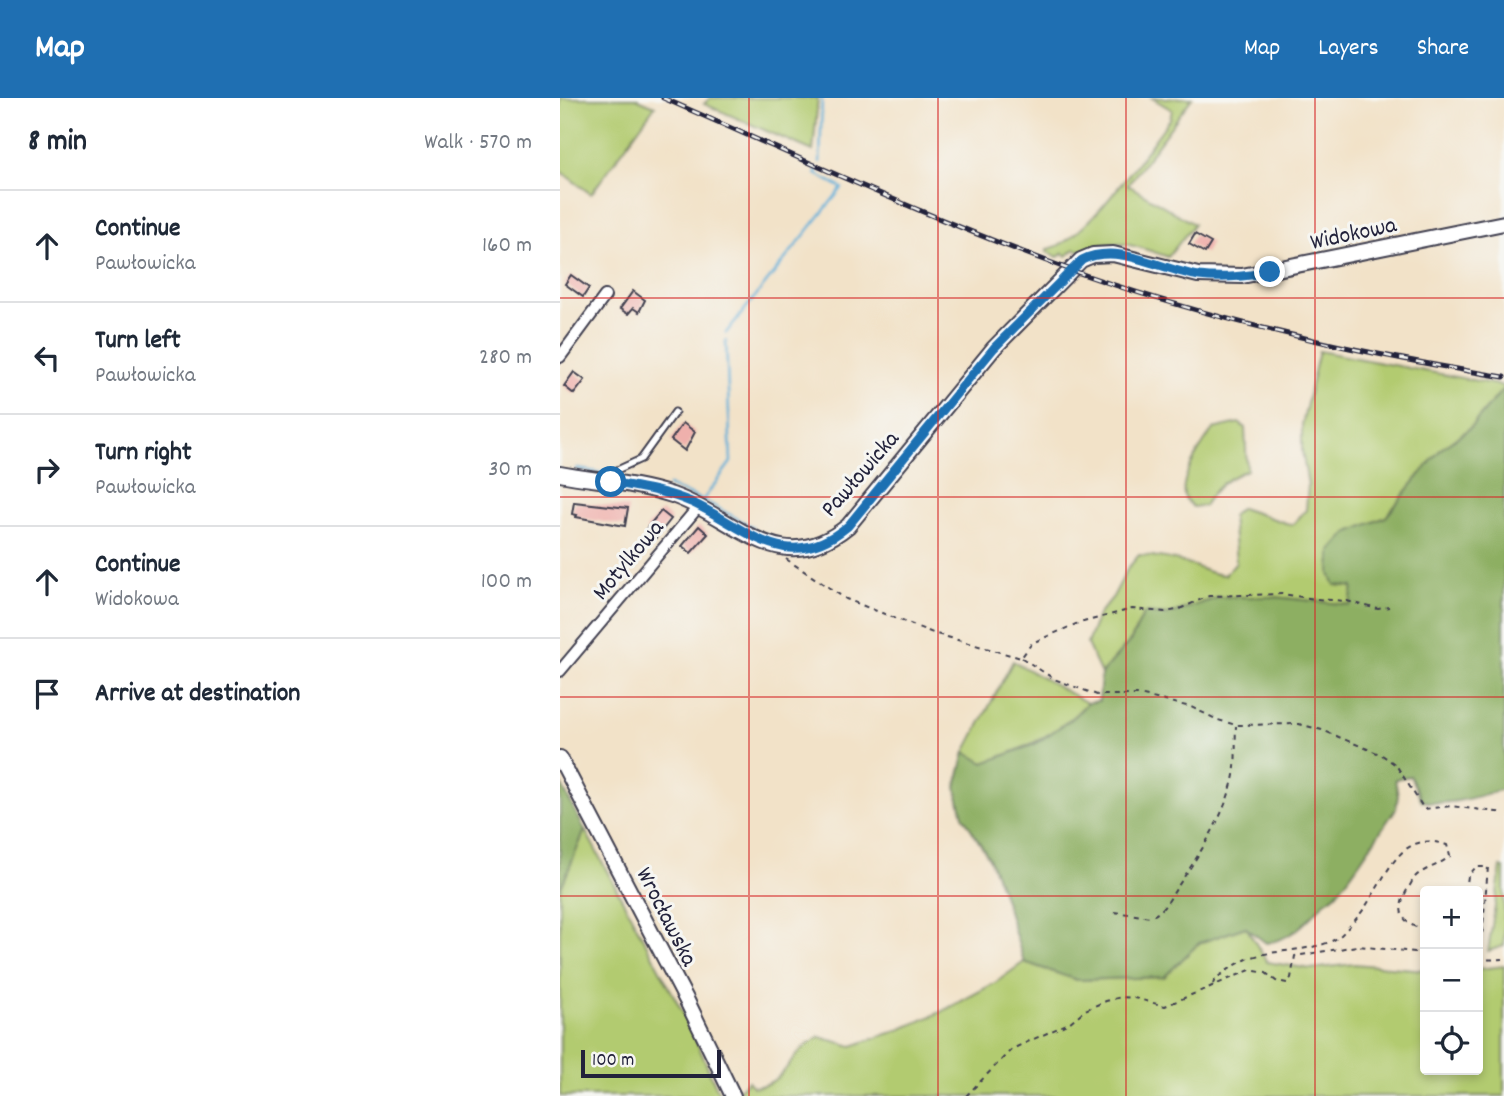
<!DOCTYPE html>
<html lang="en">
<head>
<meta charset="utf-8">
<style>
	body { margin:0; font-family:Dekko,sans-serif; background:#f6f6f7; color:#1f2937 }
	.controls { position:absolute; right:21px; bottom:21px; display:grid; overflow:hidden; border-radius:7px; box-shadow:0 4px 10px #0003 }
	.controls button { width:63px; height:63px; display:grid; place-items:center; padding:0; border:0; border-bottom:2px solid #e0e1e3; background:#fff; color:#1f2937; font:35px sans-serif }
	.scale { position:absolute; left:21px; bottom:18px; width:140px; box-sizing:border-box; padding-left:7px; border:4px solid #22223b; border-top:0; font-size:19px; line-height:24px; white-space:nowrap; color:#22223b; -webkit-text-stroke:5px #f6f6f2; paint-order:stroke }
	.stop { position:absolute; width:21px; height:21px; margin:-16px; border:5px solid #1f6fb2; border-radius:50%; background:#fff }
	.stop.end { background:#1f6fb2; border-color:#fff; box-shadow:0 2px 7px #0008 }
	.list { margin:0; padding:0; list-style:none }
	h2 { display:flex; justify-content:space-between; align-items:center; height:91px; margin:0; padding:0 28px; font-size:30px }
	h2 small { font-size:23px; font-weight:400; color:#747a83 }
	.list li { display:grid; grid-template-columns:46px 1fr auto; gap:21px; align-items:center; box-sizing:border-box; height:112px; padding:0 28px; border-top:2px solid #e0e1e3 }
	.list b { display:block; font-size:26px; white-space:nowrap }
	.list p { margin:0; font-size:23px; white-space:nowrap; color:#747a83 }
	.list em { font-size:23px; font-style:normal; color:#747a83 }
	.icon { flex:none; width:38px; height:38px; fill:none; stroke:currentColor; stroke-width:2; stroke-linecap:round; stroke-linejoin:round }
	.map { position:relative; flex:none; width:944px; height:998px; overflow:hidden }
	header { display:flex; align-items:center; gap:42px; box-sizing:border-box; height:98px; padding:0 35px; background:#1f6fb2; color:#fff }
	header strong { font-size:33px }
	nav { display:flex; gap:38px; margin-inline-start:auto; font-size:24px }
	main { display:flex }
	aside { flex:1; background:#fff }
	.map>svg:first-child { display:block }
</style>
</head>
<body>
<header>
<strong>Map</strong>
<nav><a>Map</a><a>Layers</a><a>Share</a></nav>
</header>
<main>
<aside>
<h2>8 min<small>Walk · 570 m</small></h2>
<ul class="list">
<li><svg class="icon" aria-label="ahead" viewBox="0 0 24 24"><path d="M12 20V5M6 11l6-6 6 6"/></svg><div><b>Continue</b><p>Pawłowicka</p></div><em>160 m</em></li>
<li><svg class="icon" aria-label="left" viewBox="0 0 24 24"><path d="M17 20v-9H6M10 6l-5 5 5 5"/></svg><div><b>Turn left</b><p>Pawłowicka</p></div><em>280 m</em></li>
<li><svg class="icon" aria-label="right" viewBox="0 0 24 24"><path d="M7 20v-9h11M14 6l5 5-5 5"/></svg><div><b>Turn right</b><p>Pawłowicka</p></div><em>30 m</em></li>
<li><svg class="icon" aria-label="ahead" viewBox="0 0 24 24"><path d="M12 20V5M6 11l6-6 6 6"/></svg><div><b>Continue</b><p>Widokowa</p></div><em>100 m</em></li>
<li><svg class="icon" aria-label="arrive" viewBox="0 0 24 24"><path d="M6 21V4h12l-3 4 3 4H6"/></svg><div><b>Arrive at destination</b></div></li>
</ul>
</aside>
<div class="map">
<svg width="944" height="998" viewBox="0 0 944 998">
	<rect width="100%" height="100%" fill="#f6f6f2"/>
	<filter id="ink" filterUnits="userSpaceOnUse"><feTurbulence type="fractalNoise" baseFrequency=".0143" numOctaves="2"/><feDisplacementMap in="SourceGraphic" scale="14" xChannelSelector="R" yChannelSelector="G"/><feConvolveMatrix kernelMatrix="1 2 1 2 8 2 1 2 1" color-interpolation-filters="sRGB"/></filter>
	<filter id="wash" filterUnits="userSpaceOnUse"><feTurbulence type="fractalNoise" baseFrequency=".00686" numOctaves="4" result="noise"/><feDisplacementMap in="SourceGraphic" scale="28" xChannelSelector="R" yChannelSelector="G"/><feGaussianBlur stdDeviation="1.57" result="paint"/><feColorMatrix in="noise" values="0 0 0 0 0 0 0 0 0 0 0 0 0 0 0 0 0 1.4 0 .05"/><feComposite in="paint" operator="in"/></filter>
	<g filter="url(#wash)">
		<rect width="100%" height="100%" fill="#f2e2c8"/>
		<g fill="#b2cb70" stroke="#6a7656" stroke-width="2">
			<polygon points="0,0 76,0 95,8 31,96 0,73"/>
			<polygon points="150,0 258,0 253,53 144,6"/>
			<path d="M592,0H632L568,87L634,126L608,159C577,148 553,138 522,153L515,151L507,158L503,155L498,159L487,154V151C523,148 587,50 610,21L612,12Z"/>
			<path d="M759,253L944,288V290L910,330L881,351L826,419L787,435L793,489L790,507L714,499H660L607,517L584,515L571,542L541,576L527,546L538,517L553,499L568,470L579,457C596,458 612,460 628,466C642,470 651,477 665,477L676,464L672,418L681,410L732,427L746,412L748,387L742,353V327Z"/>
			<path d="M679,325L685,330L687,372C667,380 655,389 644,408L633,409C630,406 627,404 625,400C617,382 643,346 653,331Z"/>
			<path d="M453,563L527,605C496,638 465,650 424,665L405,654Z"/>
			<polygon points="25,732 129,926 160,998 0,998 0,792"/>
			<polygon points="941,769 944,770 944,848 928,853"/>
			<path d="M686,829L707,864L751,871L794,866L865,872V972H918V871L944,868V998H182L179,991L188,983L193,989C224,987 227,962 246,948C250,944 255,942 260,939L292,948L339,932L381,914L435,885L464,864L517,882L604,879L639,845Z"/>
		</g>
		<g fill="#8daf62" stroke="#58684e" stroke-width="2">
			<path d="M944,290V691C917,698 891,709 862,703L850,678L835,681L838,697L836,711C817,737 796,773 776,796C771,801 763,804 759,810C744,827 729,842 706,845L685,829L639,845L604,879L517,882L464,864L442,793L429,760L403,718L396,689L405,654L424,665L475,646L514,619L527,605L539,603L541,576L571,542L584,515L607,517L660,499H714L790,507L793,489L775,487L770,476L771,453L787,435L826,419L881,351L910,330Z"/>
			<polygon points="0,684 25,732 0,792"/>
		</g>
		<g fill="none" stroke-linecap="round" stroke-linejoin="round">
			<g stroke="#5cadd7" stroke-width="2.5">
				<polyline points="260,64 262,0"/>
				<polyline points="166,235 282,90 256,76 257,71"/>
				<polyline points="17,371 49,376"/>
				<polyline points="108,388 143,402 193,429"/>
				<polyline points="143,402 171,364 166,243"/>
			</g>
		</g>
		<g id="blocks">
			<g fill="#efb0ac">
				<polygon points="635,136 651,145 645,155 629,146"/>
				<polygon points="11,177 29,190 23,199 5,186"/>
				<polygon points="73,193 85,202 79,214 73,210 68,216 60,211"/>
				<polygon points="14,274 25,282 14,296 4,288"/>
				<polygon points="123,325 135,334 125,353 111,342"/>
				<polygon points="14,404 68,410 65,428 16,419 17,417 12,416"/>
				<polygon points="101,413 111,421 96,440 86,431"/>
				<polygon points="139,428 148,436 131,455 122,448"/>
			</g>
		</g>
	</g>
	<g filter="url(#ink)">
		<use href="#blocks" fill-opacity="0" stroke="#413f50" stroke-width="2"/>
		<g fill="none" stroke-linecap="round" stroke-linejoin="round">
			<g stroke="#413f50" stroke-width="9">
				<polyline id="service" points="52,381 57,372 81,361 115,314"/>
			</g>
			<g stroke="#413f50" stroke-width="14">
				<g id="minor">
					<polyline points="0,259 45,198"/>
					<polyline points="0,573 139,408"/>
				</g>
			</g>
			<g stroke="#413f50" stroke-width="18">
				<g id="tertiary">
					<path d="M0,376C37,383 76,385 112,397C177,419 219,484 288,428L434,250L521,162L533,157L553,156L638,177L682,178L944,125"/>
					<polyline points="0,660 127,903 173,998"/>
				</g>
			</g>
			<g stroke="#413f50" stroke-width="2" stroke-dasharray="5 5" stroke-linecap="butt">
				<polyline points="226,461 286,501 373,535 461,560 472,545 516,526 572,511 605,514 617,512 649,498 722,496 756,501 787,503 818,511 829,509"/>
				<polyline points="462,560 494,581 537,597 579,597 631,609 658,622 676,627 739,626 762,632 822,657 836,667 864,711 891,708 944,715"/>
				<polyline points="906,793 908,778 916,769 928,769 922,838 918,843"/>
				<path d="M554,814L590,819C605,813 609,801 618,788C640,755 663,721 673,682C677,665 675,645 676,628"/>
				<polyline points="918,862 944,861"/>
				<path d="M653,886L655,881C665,874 676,866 687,861C712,850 761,855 781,837C791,827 802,815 809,803C829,773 842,731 887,747L890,758C879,768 865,770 856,778C853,781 850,788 847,792C835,814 842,826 865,832"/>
				<polyline points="406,998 452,951 509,925 525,912 546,903 561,899 574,900 605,908 690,872 706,875 716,883 727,885 731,880 735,858 797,848 865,855"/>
			</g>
			<use href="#service" stroke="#fff" stroke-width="5"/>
			<use href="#minor" stroke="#fff" stroke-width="10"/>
			<use href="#tertiary" stroke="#fff" stroke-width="14"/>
			<g stroke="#22223b" stroke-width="5">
				<path id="rail" d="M103,0C243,61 383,127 528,178C663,225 803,256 944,279"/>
			</g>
			<use href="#rail" stroke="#f6f6f2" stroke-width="2.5" stroke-dasharray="8" stroke-linecap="butt"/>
		</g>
	</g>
	<g fill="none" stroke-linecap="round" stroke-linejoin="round" filter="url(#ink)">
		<path stroke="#1f6fb2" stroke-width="9" d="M51,384C78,389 105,393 131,404C188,430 226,479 288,428L434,250L522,162C559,144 601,172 639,178C663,181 686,178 710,174"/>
	</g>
	<path fill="none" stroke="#d62828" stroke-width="2" stroke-opacity="0.55" d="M189,0V998M378,0V998M566,0V998M755,0V998M0,200H944M0,399H944M0,599H944M0,798H865M918,798H944"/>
	<g text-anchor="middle" stroke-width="6" stroke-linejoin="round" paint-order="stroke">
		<g font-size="24" fill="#22223b" stroke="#f6f6f2">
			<text transform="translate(793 134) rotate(-12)" y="8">Widokowa</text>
			<text transform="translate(299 375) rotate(-49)" y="8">Pawłowicka</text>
			<text transform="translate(67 461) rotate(-50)" y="8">Motylkowa</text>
			<text transform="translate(108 818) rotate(63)" y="8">Wrocławska</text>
		</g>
	</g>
</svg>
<div class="controls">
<button>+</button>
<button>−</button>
<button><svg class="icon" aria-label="locate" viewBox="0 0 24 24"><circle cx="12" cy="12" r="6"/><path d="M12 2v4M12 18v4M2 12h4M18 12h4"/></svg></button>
</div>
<div class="scale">100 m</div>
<div class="stop" style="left:51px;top:384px"></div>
<div class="stop end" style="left:710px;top:174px"></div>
</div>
</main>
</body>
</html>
